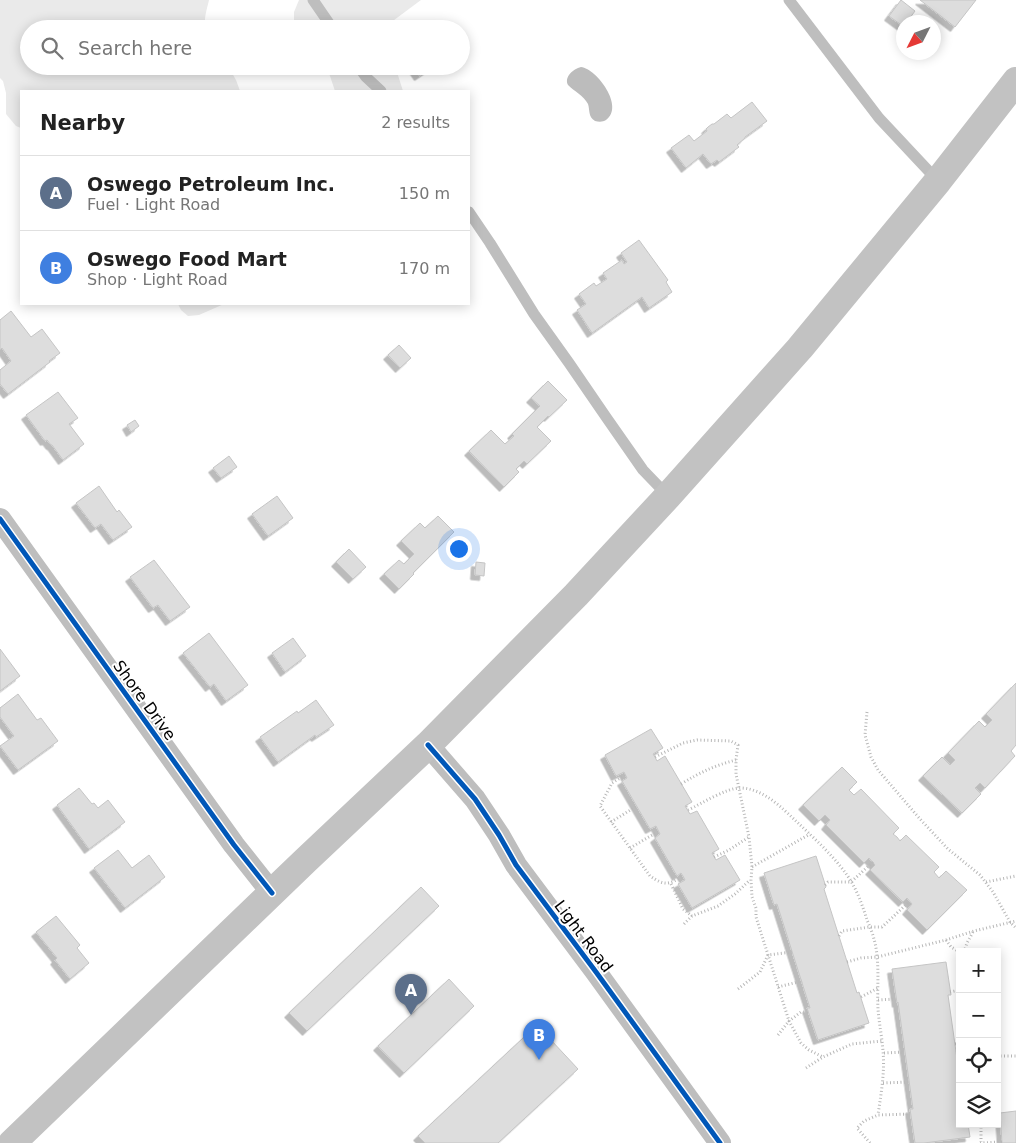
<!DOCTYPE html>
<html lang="en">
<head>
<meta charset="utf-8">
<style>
	body { margin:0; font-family:"DejaVu Sans",sans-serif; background:#f2f2f2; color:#222 }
	.controls { position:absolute; right:15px; bottom:15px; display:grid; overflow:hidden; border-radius:0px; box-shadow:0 2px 12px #0003 }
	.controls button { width:45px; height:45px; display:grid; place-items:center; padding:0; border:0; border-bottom:1px solid #e0e0e0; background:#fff; color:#222; font:25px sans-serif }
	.compass { position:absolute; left:896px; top:15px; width:45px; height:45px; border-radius:50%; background:#fff; box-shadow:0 2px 12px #0003; rotate:228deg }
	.you { position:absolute; left:458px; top:548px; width:18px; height:18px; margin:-12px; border:4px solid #fff; border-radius:50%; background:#1a73e8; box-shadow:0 0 0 8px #1a73e833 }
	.badge { display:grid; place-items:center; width:32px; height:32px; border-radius:50%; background:#0f766e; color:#fff; font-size:16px; font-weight:700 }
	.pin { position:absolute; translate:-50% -41px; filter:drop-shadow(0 1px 2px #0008) }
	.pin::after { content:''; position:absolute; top:26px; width:18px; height:15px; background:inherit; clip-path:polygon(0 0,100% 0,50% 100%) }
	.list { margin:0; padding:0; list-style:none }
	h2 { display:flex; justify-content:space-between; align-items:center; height:65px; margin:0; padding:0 20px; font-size:21px }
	h2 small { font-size:16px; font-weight:400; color:#767676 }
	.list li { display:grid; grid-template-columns:32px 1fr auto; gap:15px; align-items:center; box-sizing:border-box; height:75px; padding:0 20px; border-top:1px solid #e0e0e0 }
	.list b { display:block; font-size:19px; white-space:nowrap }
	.list p { margin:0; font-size:16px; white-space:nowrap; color:#767676 }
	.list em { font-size:16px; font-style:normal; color:#767676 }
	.icon { flex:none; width:28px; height:28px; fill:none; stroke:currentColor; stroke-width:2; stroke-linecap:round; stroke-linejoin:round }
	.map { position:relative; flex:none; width:1016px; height:1143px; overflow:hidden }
	.search { position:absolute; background:#fff; box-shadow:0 2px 12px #0003; left:20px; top:20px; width:450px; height:55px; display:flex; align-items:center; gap:12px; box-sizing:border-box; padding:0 18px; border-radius:28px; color:#767676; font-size:19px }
	.panel { position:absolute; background:#fff; box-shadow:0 2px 12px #0003; left:20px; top:90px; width:450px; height:215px; border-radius:0px }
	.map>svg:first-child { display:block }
</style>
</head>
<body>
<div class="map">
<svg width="1016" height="1143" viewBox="0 0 1016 1143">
	<defs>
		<filter id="shadow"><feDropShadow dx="-4.5" dy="4.5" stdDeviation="0" flood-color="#0004"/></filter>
	</defs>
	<rect width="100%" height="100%" fill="#fff"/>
	<g fill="#eaeaea">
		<path d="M0,0H209C207,9 203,20 206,29H29V66H228L236,80L240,91H21V128L16,126L6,114V93L3,81L0,78Z"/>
		<polygon points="299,0 421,0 382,29 294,29 294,12"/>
		<polygon points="325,66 395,66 403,91 335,91 330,76"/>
		<polygon points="178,304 224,304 199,315 188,316 181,310"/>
	</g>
	<path fill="#bcbcbc" d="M581,67C597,69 625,107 606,120C603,122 599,122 595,121C588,117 590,110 588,104C584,96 574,91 568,85C564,77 573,69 581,67Z"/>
	<g fill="#ddd" stroke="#c5c5c5" filter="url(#shadow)">
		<polygon points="901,0 915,11 907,22 904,22 904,27 889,16"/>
		<polygon points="920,0 976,0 955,27"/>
		<polygon points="417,24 420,29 409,29"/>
		<polygon points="412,66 434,66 419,76"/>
		<polygon points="752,102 767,121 745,137 745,138 737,145 739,147 719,162 717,160 711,164 703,154 686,168 671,148 689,135 694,141 707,131 706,129 708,127 712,124 714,124 727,114 731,118"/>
		<polygon points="639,240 668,280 666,282 672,292 649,308 642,297 592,333 577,310 586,304 579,294 594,283 596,286 607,279 603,273 622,260 624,264 627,262 621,253"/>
		<polygon points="11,311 31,337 42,329 60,353 49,361 50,362 8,394 0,384 0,370 11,361 2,348 0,350 0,320"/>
		<polygon points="399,345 411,358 400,368 388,355"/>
		<polygon points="548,381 567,400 549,417 548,416 537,427 551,441 527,464 524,461 516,469 519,472 504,487 469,451 491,430 505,444 514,436 512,434 540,406 531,398"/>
		<polygon points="58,392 78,418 69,424 84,444 63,460 52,445 51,445 47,440 45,441 26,415"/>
		<polygon points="135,420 139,426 131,432 127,425"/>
		<polygon points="229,456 237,467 221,478 213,468"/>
		<polygon points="99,486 117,512 119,510 132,527 113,540 101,524 95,528 76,503"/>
		<polygon points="277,496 293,518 268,536 252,514"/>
		<polygon points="438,516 454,532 413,573 414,574 399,589 384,574 399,560 404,564 414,554 401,541 420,523 425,528"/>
		<polygon points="349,549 366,567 353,579 336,562"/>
		<polygon points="154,560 190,607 170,621 158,605 153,608 130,577"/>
		<polygon points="476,562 485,563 484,576 475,575"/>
		<polygon points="209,633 248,685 226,701 214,684 210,687 183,653"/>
		<polygon points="293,638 306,656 285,672 272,653"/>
		<polygon points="0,649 20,676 0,691"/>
		<polygon points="1016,683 1016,745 1011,751 1015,756 985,788 980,783 975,788 981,794 962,813 923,776 942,757 950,765 955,760 948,753 979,721 985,727 992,720 986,714"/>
		<polygon points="18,694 37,720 41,718 58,741 18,770 0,746 14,736 0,717 0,708"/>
		<polygon points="316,700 334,725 316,737 315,735 278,762 260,737 297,711 298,713"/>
		<polygon points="651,729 663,748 653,754 655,757 657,761 665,756 692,802 685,806 690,814 697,811 719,849 712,853 716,860 725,855 740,880 692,908 678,884 685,880 683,876 681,873 677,876 655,838 660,834 656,826 650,829 622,781 627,778 624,772 616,776 605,755"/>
		<polygon points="842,767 857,782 849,790 854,795 861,789 899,828 893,834 897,837 900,841 906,835 939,867 934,872 939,878 946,871 967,890 927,930 907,910 912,904 907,898 903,902 870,870 875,865 869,858 864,863 826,825 830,820 825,815 819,821 803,805"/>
		<polygon points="79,788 92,804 94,803 98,808 108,800 125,822 89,849 57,805"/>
		<polygon points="118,850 132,868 149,855 165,877 125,908 94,868"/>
		<polygon points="816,856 826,887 824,889 857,993 859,992 869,1023 818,1040 807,1008 810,1008 777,904 774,905 764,873"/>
		<polygon points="421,887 439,906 307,1031 289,1013"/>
		<polygon points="56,916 80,945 77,948 89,963 70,979 55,960 57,958 36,932"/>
		<polygon points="946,962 951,995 948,995 960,1080 960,1124 968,1124 970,1137 924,1143 915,1143 910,1109 913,1109 898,1002 897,1003 892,969"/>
		<polygon points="449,979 474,1006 404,1073 378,1046"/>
		<polygon points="537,1025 578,1069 498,1143 425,1143 418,1136"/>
		<polygon points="1016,1111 1016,1143 1002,1143 1000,1113"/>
	</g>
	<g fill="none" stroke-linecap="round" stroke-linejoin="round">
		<g stroke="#b8b8b8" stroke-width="3" stroke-dasharray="1 2.5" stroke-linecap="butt">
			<polyline points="867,712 865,735 871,757 878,770 920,819 948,849 980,875 993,892 1010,922 1016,928"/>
			<polyline points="655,757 683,743 697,740 731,741 738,745 736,760 736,774 749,837 752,867 751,880 752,897 756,908 756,917 789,1021 801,1043 809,1050 823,1057"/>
			<path d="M625,775L612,783L600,806L650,876C665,886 668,885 683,876"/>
			<path d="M681,784C701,772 713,766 736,760"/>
			<path d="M688,810C701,804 726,788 740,788C763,788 782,808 797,822C816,840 837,859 851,881C858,893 863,907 867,920C872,931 876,943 877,956C879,974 877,992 878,1009C879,1023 882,1037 883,1051C885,1072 881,1094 878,1115"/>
			<polyline points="611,822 637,806"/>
			<polyline points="630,848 659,831"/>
			<polyline points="714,857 729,850 749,837"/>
			<polyline points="752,867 810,834"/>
			<polyline points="986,882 1016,876"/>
			<polyline points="671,884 683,909 692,916"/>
			<polyline points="825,885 828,882 851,882 873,862"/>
			<polyline points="684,924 692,916 718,906 735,894 750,880"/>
			<polyline points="839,936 842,931 870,927 882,927 909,902"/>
			<polyline points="946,940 951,947 960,952"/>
			<polyline points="964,952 967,943 973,932"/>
			<polyline points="847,962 861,958 877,957 946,940 974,931 1016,921"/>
			<polyline points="778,987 802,981"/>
			<polyline points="738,989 760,972 768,955 792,952"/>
			<polyline points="950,992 960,990"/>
			<polyline points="861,997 878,988"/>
			<polyline points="878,1000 896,999"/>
			<polyline points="778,1035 789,1021 801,1012 809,1012"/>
			<polyline points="955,1044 960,1043"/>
			<polyline points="884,1053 905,1052"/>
			<polyline points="997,1056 1016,1056"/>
			<polyline points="806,1068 823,1057 852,1044 882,1041"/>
			<polyline points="959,1072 960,1071"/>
			<polyline points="883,1083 909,1082"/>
			<polyline points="981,1124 981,1142"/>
			<polyline points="870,1143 857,1128 864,1121 878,1115 910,1114"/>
			<polyline points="980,1143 1002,1142"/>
		</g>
		<g stroke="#bebebe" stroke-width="11">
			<polyline points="313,0 333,29"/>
			<polyline points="789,0 879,118 938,181"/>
			<polyline points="358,66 366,77 381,91"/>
			<polyline points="469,212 490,243 534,314 569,363 606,417 643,470 668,496"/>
		</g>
		<g stroke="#bebebe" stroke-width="22">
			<polyline points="0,519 234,845 272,893"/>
			<polyline points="428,745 475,799 499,835 516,865 596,972 720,1143"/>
		</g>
		<polyline stroke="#c2c2c2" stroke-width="28" points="12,1143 306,860 428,745 576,595 668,496 800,348 938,181 1016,81"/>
		<g stroke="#fff" stroke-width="8">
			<g id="cycleway">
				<polyline points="0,519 234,845 272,893"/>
				<polyline points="428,745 475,799 499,835 516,865 596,972 720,1143"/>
			</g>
		</g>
		<use href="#cycleway" stroke="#0057b8" stroke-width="5"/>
	</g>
	<g text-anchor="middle" stroke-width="4" stroke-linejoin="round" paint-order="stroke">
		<g font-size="16" fill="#000" stroke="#fff">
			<text transform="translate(145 700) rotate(54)" y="6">Shore Drive</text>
			<text transform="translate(584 936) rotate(53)" y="6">Light Road</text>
		</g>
	</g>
</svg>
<div class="controls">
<button>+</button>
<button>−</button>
<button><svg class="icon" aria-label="locate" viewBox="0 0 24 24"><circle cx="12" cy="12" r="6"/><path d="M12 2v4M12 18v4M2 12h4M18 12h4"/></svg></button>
<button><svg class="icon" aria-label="layers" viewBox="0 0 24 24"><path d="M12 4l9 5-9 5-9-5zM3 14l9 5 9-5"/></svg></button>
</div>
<svg class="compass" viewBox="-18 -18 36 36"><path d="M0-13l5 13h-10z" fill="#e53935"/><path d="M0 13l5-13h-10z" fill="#767676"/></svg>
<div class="you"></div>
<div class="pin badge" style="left:411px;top:1015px;background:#5c6f8a">A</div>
<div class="pin badge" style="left:539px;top:1060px;background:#3f7fe0">B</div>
<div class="search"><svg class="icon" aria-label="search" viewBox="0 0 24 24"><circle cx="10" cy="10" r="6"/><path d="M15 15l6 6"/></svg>Search here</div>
<section class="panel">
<h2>Nearby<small>2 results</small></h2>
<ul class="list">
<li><span class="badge" style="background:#5c6f8a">A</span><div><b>Oswego Petroleum Inc.</b><p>Fuel · Light Road</p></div><em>150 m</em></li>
<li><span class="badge" style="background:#3f7fe0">B</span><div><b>Oswego Food Mart</b><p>Shop · Light Road</p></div><em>170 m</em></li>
</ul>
</section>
</div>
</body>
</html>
